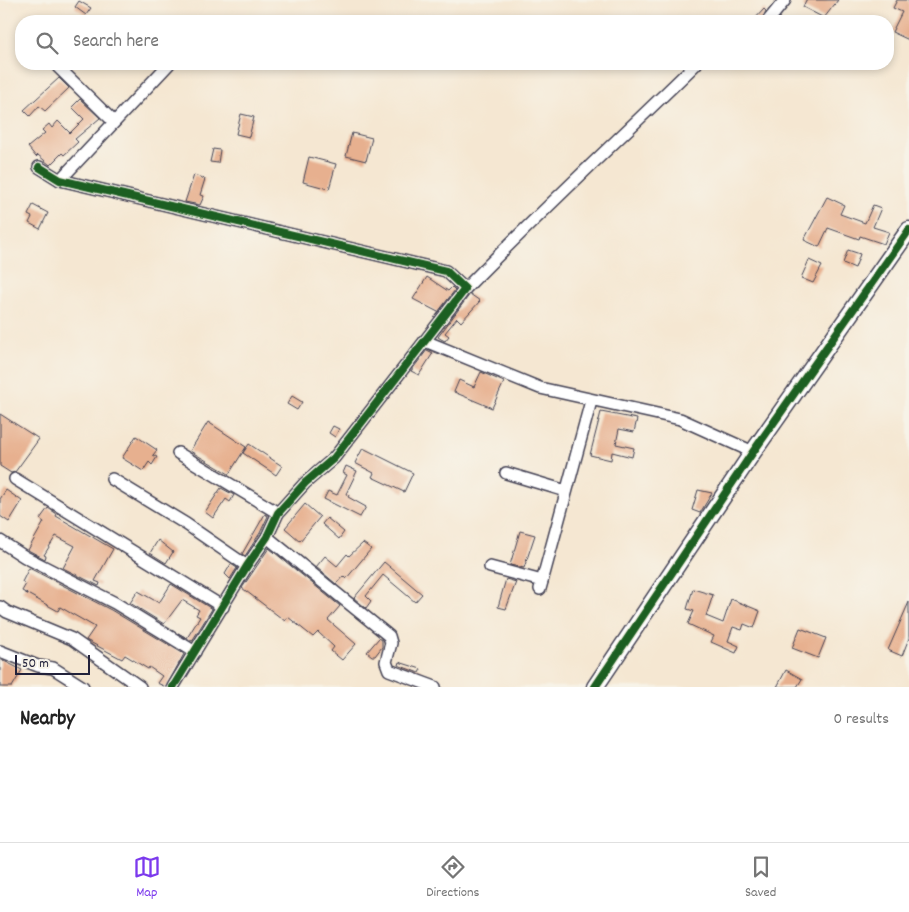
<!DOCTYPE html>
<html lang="en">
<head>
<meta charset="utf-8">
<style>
	body { margin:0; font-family:Dekko,sans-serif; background:#f6f6f6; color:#222 }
	.scale { position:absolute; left:15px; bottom:12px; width:75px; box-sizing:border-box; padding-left:5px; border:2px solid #22223b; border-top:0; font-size:14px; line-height:18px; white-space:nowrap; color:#22223b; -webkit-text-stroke:4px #f7f3e8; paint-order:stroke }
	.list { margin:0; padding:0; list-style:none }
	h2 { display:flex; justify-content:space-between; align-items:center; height:65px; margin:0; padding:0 20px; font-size:21px }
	h2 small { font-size:16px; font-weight:400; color:#767676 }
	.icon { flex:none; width:28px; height:28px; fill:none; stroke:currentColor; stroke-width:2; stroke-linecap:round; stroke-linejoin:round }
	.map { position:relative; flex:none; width:909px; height:687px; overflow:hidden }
	.search { position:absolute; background:#fff; box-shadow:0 2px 8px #0003; left:15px; right:15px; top:15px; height:55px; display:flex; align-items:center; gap:12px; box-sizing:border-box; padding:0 18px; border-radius:20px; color:#767676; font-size:19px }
	.sheet { height:155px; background:#fff }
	nav { display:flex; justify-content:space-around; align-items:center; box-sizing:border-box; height:70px; border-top:1px solid #e0e0e0; background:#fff; font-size:14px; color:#767676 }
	nav a { display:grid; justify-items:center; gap:2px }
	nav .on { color:#7c3aed }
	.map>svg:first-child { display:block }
</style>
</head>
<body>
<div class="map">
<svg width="909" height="687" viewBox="0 0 909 687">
	<rect width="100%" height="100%" fill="#f7f3e8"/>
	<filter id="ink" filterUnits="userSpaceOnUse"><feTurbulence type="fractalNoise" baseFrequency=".02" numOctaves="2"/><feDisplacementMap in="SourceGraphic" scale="10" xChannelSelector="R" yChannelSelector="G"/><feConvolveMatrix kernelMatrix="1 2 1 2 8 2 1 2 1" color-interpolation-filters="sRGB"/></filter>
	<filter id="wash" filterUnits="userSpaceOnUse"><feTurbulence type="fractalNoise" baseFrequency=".0096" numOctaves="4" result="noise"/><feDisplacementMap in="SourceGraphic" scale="20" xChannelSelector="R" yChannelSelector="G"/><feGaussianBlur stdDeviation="1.12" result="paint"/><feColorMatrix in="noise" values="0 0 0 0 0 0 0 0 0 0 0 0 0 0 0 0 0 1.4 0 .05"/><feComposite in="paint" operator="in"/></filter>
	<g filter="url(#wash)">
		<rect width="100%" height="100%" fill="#f5e7d2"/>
		<g id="blocks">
			<g fill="#e7b08f">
				<polygon points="806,0 838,0 824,18 803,7"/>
				<polygon points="897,0 909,0 909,40 892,32 902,12 893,8"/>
				<polygon points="79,1 91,8 86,15 75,7"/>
				<polygon points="764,9 766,11 761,21 753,21"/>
				<polygon points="59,78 69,88 45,111 39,106 30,116 24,110"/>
				<polygon points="80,99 100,118 75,139 78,142 64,155 62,153 50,165 38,155 36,157 28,147 45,133 42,130 49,124 52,128 58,121 70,133 84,119 72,107"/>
				<polygon points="241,114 254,117 249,137 236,134"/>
				<polygon points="352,133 372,138 366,161 346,156"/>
				<polygon points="213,149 220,150 218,163 210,162"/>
				<polygon points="309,157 336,164 329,189 303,182"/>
				<polygon points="194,175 205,179 200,195 204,196 200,205 185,202"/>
				<polygon points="827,197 844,205 840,214 865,223 873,205 881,208 873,227 889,232 884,244 860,236 859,239 828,228 819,247 804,240"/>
				<polygon points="33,205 48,213 40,229 29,223 32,217 28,215"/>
				<polygon points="848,250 860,254 855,268 843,263"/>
				<polygon points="809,260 822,266 813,283 801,278"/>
				<polygon points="427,277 448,291 452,287 455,290 438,312 413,299"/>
				<polygon points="470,294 480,301 461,322 457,318 445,333 449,336 445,341 441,339 438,337"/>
				<polygon points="427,350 433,353 419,375 411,371"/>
				<polygon points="481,372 504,382 492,408 454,392 459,380 474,387"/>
				<polygon points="292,396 302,402 297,410 287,404"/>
				<polygon points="601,412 637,419 634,432 619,429 616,444 634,448 632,457 612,452 611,460 590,455"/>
				<polygon points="0,414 39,439 15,472 11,473 0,466"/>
				<polygon points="208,422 246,447 229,474 190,451"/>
				<polygon points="333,426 339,429 335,437 329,433"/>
				<polygon points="136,436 157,450 153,455 157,457 152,465 149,462 143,471 122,458"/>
				<polygon points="249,444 282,466 276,475 243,453"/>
				<polygon points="363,448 413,473 404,492 372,477 374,473 355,463"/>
				<polygon points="346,466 357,471 346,494 349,495 348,497 366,507 360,517 324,499 328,491 337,495 347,475 343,473"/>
				<polygon points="221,488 234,495 230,502 226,499 213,518 205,512"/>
				<polygon points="6,490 22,501 9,522 0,516 0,499"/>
				<polygon points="698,490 712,493 700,513 692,510"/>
				<polygon points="305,504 320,517 300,541 285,528"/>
				<polygon points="48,508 57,514 56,516 113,549 95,581 100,583 99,586 63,568 75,546 56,536 44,555 46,556 45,559 28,550 44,522 40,519"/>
				<polygon points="265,514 268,516 260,533 245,556 242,554"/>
				<polygon points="327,518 344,532 339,539 322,524"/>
				<polygon points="520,531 535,535 524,568 510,565"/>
				<polygon points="158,540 173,552 166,563 150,553"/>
				<polygon points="363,543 371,549 346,579 343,576 336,584 316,567 325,556 337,566 347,554 349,556"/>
				<polygon points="269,548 340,606 328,620 356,644 342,660 331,651 334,647 318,632 313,637 288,617 285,621 242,588"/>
				<polygon points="384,562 422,594 415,602 383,575 366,596 371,601 366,608 354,598"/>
				<polygon points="231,564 237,568 230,579 225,574"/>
				<polygon points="29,568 111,610 184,654 166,687 157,683 162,676 149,667 148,669 125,655 122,659 86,640 95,627 60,607 58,611 22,591 26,584 22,582"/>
				<polygon points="506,579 516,582 506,609 498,607"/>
				<polygon points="171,584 212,609 192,641 178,633 187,638 200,617 196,615 199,610 182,600 164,624 130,603 138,591 159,603"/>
				<polygon points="693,589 713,595 706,616 723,623 731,599 760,611 754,628 744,624 742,630 733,627 728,641 739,646 736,653 711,642 714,636 688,624 694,611 687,609"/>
				<polygon points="909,602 909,638 902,656 888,650"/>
				<polygon points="800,628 826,638 818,658 792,648"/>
				<polygon points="379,638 382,640 382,647 375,656 372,656 367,652"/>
				<polygon points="0,659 22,670 12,687 0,687"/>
				<polygon points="399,662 421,669 419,673 398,665"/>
				<polygon points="786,670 802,679 797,687 777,687"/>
			</g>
		</g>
	</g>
	<g filter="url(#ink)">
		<use href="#blocks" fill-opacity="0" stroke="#424052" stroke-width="1"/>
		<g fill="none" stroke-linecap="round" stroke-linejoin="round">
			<g stroke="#424052" stroke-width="14">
				<g id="street">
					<polyline points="768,21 785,0"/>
					<polyline points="58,67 114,122"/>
					<polyline points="39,167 60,180 446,271 465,289 334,458 305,483 278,513 267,537 247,566 173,687"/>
					<polyline points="60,180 169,64"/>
					<path d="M465,289C540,212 619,139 696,64"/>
					<polyline points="425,341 540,388 680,419 753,452"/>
					<polyline points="178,453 278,513"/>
					<polyline points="506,473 566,491"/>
					<polyline points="15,479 223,607"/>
					<polyline points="112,479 186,524 247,566"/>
					<polyline points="267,537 389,636 391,643 386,662 389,670 435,687"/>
					<polyline points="0,541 25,557 115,603 195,652"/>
					<polyline points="490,567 542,581"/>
					<polyline points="540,589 591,401"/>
					<polyline points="0,607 7,612 72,639 140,687"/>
					<polyline points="0,651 38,666 53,668 83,687"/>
				</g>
			</g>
			<g stroke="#424052" stroke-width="19">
				<polyline id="secondary" points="595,687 753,452 909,230"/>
			</g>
			<use href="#street" stroke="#fff" stroke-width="11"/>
			<use href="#secondary" stroke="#fff" stroke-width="16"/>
			<g stroke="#f7f3e8" stroke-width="11">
				<g id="cycleway">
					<polyline points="39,167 60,180 446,271 465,289 334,458 305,483 278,513 267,537 247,566 173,687"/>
					<polyline points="595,687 753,452 909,230"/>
				</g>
			</g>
			<use href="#cycleway" stroke="#1b5e20" stroke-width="8"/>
		</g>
	</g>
</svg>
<div class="scale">50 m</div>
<div class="search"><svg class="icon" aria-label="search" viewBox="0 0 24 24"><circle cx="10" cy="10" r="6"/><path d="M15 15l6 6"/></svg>Search here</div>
</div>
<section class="sheet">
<h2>Nearby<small>0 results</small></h2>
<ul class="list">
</ul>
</section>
<nav>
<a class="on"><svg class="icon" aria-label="map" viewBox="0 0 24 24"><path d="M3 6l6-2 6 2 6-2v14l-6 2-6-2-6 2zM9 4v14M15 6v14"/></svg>Map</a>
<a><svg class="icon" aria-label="directions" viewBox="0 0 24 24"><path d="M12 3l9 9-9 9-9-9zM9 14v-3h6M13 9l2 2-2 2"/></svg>Directions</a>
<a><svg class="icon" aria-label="saved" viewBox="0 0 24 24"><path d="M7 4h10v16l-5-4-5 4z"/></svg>Saved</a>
</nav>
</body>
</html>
